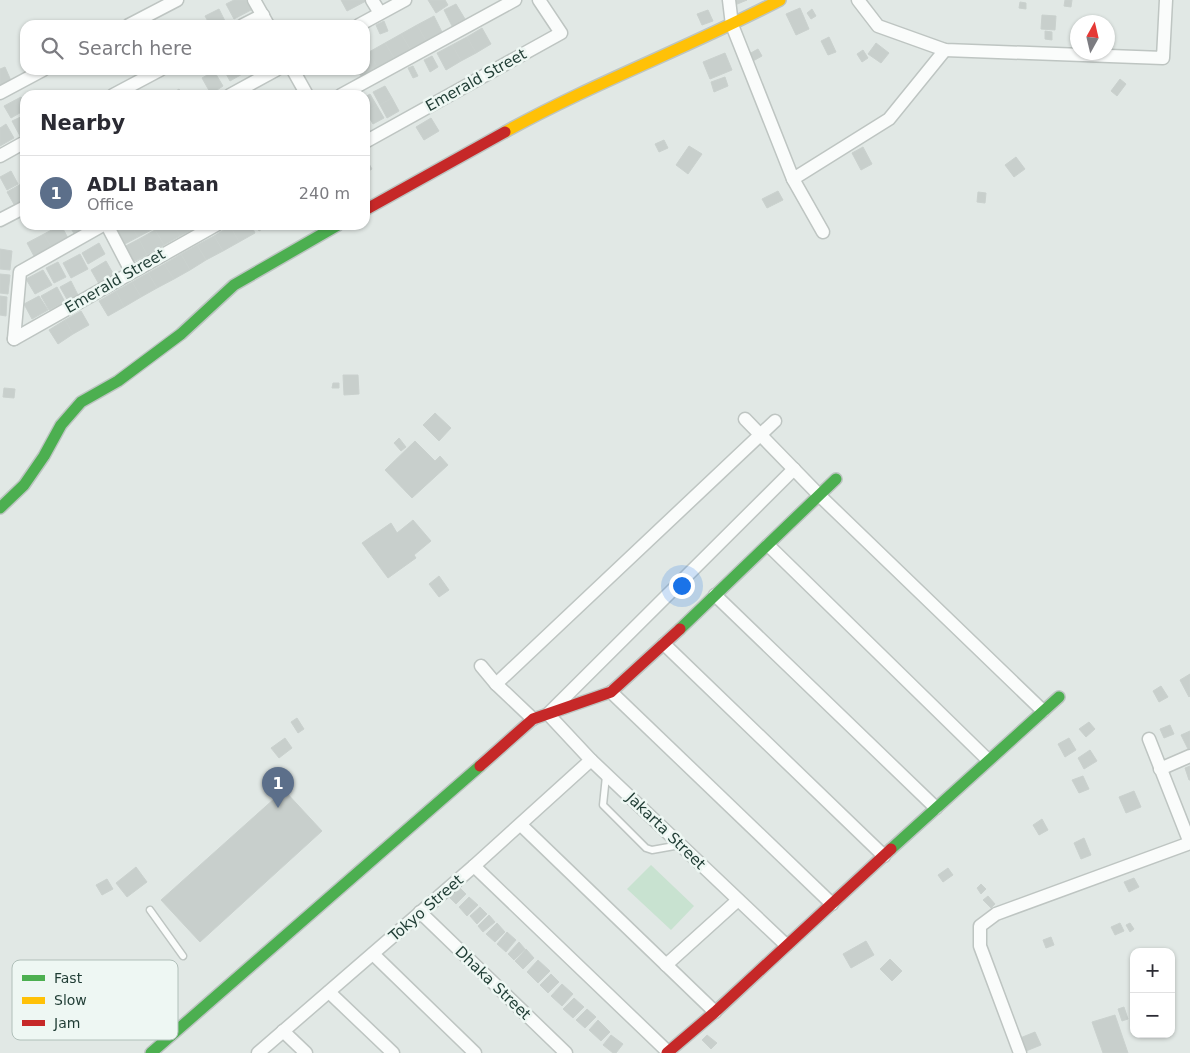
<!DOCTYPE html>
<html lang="en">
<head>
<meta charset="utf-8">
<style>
	body { margin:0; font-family:"DejaVu Sans",sans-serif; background:#f2f2f3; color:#2b2b33 }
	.controls { position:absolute; right:15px; bottom:15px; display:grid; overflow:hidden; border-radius:10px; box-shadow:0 1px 4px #0004 }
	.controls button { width:45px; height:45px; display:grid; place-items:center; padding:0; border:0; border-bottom:1px solid #e1e1e2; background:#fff; color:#2b2b33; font:25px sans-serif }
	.compass { position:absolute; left:1070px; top:15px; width:45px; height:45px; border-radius:50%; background:#fff; box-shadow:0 1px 4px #0004; rotate:8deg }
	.you { position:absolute; left:681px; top:585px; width:18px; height:18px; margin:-12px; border:4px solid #fff; border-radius:50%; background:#1a73e8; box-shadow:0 0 0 8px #1a73e833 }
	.badge { display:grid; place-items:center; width:32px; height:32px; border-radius:50%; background:#0b8043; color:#fff; font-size:16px; font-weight:700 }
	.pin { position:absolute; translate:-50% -41px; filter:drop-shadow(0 1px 2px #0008) }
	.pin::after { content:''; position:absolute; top:26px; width:18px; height:15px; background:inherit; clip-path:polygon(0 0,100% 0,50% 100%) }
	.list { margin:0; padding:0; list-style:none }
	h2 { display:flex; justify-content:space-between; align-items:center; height:65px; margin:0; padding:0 20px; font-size:21px }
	h2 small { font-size:16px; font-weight:400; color:#7c7c81 }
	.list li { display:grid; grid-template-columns:32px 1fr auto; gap:15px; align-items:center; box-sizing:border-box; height:75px; padding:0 20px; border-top:1px solid #e1e1e2 }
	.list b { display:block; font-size:19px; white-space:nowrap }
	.list p { margin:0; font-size:16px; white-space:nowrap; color:#7c7c81 }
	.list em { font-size:16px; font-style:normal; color:#7c7c81 }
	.icon { flex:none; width:28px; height:28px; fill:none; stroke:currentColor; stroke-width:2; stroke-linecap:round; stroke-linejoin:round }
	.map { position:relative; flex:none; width:1190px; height:1053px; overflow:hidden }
	.search { position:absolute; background:#fff; box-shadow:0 1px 4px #0004; left:20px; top:20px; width:350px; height:55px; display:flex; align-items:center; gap:12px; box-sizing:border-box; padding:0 18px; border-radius:15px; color:#7c7c81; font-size:19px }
	.panel { position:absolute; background:#fff; box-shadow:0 1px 4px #0004; left:20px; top:90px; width:350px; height:140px; border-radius:15px }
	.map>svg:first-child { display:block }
</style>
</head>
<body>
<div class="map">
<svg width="1190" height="1053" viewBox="0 0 1190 1053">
	<rect width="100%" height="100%" fill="#e1e8e5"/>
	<polygon fill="#c8e2d0" points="651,865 694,906 671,930 627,889"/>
	<g fill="#c8cfcc" stroke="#cad1ce">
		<polygon points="234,0 246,0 251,10 234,19 226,4"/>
		<polygon points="341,0 365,0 366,1 347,11"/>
		<polygon points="428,0 445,0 448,5 436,13"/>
		<polygon points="732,0 747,0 735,5"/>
		<polygon points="1065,0 1072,0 1071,7 1064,6"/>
		<polygon points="1020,2 1026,3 1026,9 1019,8"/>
		<polygon points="456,4 465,19 452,26 444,10"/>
		<polygon points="800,8 809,29 796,35 786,14"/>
		<polygon points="219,9 226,23 221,25 210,25 205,16"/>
		<polygon points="812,9 816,16 811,19 807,13"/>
		<polygon points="708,10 713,21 702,25 697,14"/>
		<polygon points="1042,15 1056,16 1055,30 1041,29"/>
		<polygon points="434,16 442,32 426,41 417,25"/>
		<polygon points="384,21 388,31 380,34 376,25"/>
		<polygon points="417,25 426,41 410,49 401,34"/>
		<polygon points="482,28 491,44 476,53 467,37"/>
		<polygon points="1045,31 1052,32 1052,40 1045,39"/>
		<polygon points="401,34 410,49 394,58 385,43"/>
		<polygon points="467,37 476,53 461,61 452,45"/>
		<polygon points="829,37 836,52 828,55 821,41"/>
		<polygon points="385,43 394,58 377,67 369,52"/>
		<polygon points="876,43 889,53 881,63 868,54"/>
		<polygon points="452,45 461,61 446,70 437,53"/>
		<polygon points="758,49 762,56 753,61 749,54"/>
		<polygon points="863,50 868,58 862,62 857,54"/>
		<polygon points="369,52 377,67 361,76 358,70 365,70 365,54"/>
		<polygon points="725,53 732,70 710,79 703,62"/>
		<polygon points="432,56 438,67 430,72 424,60"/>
		<polygon points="413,66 418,76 413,78 408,68"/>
		<polygon points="5,67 12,83 0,88 0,69"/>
		<polygon points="224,70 243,70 244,73 230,81"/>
		<polygon points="214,71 223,86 211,94 202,78"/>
		<polygon points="725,77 728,86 714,92 711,82"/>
		<polygon points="1120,79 1126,84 1117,96 1111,91"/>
		<polygon points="385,86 392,98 380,105 373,92"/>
		<polygon points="179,89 183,95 170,95"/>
		<polygon points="370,94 377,106 366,112 365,97"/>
		<polygon points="21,97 25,105 25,110 11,118 4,106"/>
		<polygon points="392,98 399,111 387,118 380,105"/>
		<polygon points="377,106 384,118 373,124 366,112"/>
		<polygon points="25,115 25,133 20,136 12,121"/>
		<polygon points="431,118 439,131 424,140 416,127"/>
		<polygon points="6,124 14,138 0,146 0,128"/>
		<polygon points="664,140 668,148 659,152 655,144"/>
		<polygon points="689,146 702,154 688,174 676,165"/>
		<polygon points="863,147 872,164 861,170 852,153"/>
		<polygon points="365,157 372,169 365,173"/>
		<polygon points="1016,157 1025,169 1014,177 1005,165"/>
		<polygon points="11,171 18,184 7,190 0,177"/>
		<polygon points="21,184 25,190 25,200 15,206 7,192"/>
		<polygon points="778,191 783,200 767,208 762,199"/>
		<polygon points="978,192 986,193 985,203 977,202"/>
		<polygon points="61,225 69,240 52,249 44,234"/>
		<polygon points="69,225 87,225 90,229 76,237"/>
		<polygon points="123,225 131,225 138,237 121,246 113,231"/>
		<polygon points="131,225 153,225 155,228 138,237"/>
		<polygon points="165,225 174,225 180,236 164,245 155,230"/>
		<polygon points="174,225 195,225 197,227 180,236"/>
		<polygon points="232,225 251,225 255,233 239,242 230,226"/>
		<polygon points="255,225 269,225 259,231"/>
		<polygon points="230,226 239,242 223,251 214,236"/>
		<polygon points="155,230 164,245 147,255 139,239"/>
		<polygon points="44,234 52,249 35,258 27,243"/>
		<polygon points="214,236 223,251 206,260 197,245"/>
		<polygon points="139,239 147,255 131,263 122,248"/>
		<polygon points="99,243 105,254 88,264 82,253"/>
		<polygon points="197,245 206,260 190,270 181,254"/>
		<polygon points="0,249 12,251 10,270 0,269"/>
		<polygon points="80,254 88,269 71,278 63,263"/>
		<polygon points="181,254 190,270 174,279 164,264"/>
		<polygon points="106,261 114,275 99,284 91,270"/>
		<polygon points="58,262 66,277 54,283 46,268"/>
		<polygon points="164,264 174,279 157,288 148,273"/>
		<polygon points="43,270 52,285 35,294 26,279"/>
		<polygon points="148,273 157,288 141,297 132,282"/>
		<polygon points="0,274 10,275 8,294 0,293"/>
		<polygon points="71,281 78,295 68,301 60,287"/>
		<polygon points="132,282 141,297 124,307 116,291"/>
		<polygon points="57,287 65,302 49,310 41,296"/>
		<polygon points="116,291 124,307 108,316 99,301"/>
		<polygon points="0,296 7,297 6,316 0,315"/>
		<polygon points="39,296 48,310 32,319 24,304"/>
		<polygon points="81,311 89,325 73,334 65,320"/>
		<polygon points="65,320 73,334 58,344 49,330"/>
		<polygon points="343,375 358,375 359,394 344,395"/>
		<polygon points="333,383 339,383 339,388 332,388"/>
		<polygon points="4,388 15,389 14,398 3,397"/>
		<polygon points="435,413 451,428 439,441 423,425"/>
		<polygon points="399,438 406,447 401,451 394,443"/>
		<polygon points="415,441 435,461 440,456 448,465 412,498 385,470"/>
		<polygon points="413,520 431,541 414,555 416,558 388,578 362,543 391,523 397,533"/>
		<polygon points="439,576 449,590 439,597 429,584"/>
		<polygon points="1190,674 1190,696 1189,697 1180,680"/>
		<polygon points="1161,686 1168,697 1159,702 1153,691"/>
		<polygon points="297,718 304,729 298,733 291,722"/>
		<polygon points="1089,722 1095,729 1086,737 1079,729"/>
		<polygon points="1170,725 1174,734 1164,738 1160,729"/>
		<polygon points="1190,731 1190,748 1188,749 1181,735"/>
		<polygon points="285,738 292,748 279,758 271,748"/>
		<polygon points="1069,738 1076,750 1065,757 1058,744"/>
		<polygon points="1090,750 1097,761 1084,769 1078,758"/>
		<polygon points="1190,766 1190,780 1189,780 1185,768"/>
		<polygon points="1083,776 1089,789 1079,793 1072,780"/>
		<polygon points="284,790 322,831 200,942 161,900"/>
		<polygon points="1134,791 1141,807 1126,813 1119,797"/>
		<polygon points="1042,819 1048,830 1039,835 1033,825"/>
		<polygon points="1084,838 1091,855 1081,859 1074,843"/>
		<polygon points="136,867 147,882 127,897 116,883"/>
		<polygon points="948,868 953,875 943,882 938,875"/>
		<polygon points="1134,878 1139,887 1129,892 1124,882"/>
		<polygon points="107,879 113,889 102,895 96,885"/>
		<polygon points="981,884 986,889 981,894 977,888"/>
		<polygon points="458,886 466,894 456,904 448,896"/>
		<polygon points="988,896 995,904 991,908 983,900"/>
		<polygon points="469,897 478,905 467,916 459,907"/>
		<polygon points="480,907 487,914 477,924 470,916"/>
		<polygon points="489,915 495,922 483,932 478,926"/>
		<polygon points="497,923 505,932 495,942 486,934"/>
		<polygon points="1120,923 1124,931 1115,935 1111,927"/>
		<polygon points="1130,923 1134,929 1130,932 1126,925"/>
		<polygon points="507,932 516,940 506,952 497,944"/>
		<polygon points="1051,937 1054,945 1046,948 1043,940"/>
		<polygon points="866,941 874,955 851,968 843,954"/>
		<polygon points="519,942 525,949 514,960 508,954"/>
		<polygon points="526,949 534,958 523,969 515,961"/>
		<polygon points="890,959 902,971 892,981 880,969"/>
		<polygon points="538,960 550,971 538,983 527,972"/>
		<polygon points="551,974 559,982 548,993 540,985"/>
		<polygon points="562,984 573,994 562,1006 551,996"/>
		<polygon points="574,998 584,1007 573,1018 563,1009"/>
		<polygon points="1124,1007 1128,1019 1122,1021 1118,1009"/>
		<polygon points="587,1009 596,1017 585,1028 576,1020"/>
		<polygon points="1115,1015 1128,1053 1103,1053 1092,1022"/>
		<polygon points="598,1020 610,1032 601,1041 589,1030"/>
		<polygon points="1035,1032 1041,1045 1026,1051 1020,1038"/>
		<polygon points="611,1035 623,1044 616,1053 613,1053 603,1045"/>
		<polygon points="707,1035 717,1043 711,1049 702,1040"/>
	</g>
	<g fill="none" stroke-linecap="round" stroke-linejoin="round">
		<g stroke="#bec5c2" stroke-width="9">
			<g id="lane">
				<polyline points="606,776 603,805 646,848 652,850 680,845"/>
				<polyline points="150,910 183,956"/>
			</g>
		</g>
		<g stroke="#bec5c2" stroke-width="15">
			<g id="street">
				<polyline points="254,0 268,25"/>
				<polyline points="372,0 380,13"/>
				<polyline points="729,0 732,25 793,179 889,119 945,50"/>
				<polyline points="858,0 878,26 945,50 1163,58 1166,0"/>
				<polyline points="129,25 177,0"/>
				<polyline points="243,25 263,15"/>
				<polyline points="359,25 405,0"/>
				<polyline points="293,70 307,95"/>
				<polyline points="0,93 43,70"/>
				<polyline points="113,95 160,70"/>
				<polyline points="230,95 276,70"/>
				<polyline points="341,95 515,0"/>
				<polyline points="365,142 561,33 539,0"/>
				<polyline points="0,156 25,142"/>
				<polyline points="793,179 823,232"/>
				<polyline points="0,220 25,207"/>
				<polyline points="107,225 131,271"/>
				<polyline points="14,339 216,225"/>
				<polyline points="14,339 20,272 103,225"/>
				<polyline points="745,419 820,496 1043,711"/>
				<polyline points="768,545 988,760"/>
				<polyline points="715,595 936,808"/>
				<polyline points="664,644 884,856"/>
				<polyline points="481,666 496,684 533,719"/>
				<polyline points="496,684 775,421"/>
				<polyline points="611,692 832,904"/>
				<polyline points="1149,739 1190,843"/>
				<polyline points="1160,769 1190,756"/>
				<polyline points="521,825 715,1012"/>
				<polyline points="474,866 668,1052"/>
				<polyline points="420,912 566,1053"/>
				<polyline points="786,945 591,760 548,714 794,469"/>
				<polyline points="373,954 475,1053"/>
				<polyline points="666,965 738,900"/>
				<polyline points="329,992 393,1053"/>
				<polyline points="283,1031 306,1053"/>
				<polyline points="258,1053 474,866 591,760"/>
				<polyline points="1020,1053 980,946 980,926 996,914 1190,843"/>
			</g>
		</g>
		<g stroke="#bdc5c2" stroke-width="14">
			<g id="fast">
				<polyline points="0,508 24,485 44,456 61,425 81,402 118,381 181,334 234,285 338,225"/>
				<polyline points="680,629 836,479"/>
				<polyline points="891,849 1059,697"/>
				<polyline points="151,1053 480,766"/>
			</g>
		</g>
		<g stroke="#bdc5c2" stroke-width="14">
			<path id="slow" d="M505,132C593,83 690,47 780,0"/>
		</g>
		<g stroke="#bdc5c2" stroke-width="14">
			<g id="jam">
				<polyline points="365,210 505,132"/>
				<polyline points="480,766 533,719 611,692 680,629"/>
				<polyline points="667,1053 715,1012 891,849"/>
			</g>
		</g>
		<use href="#lane" stroke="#fafcfb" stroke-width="6"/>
		<use href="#street" stroke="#fafcfb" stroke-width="12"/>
		<use href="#fast" stroke="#4caf50" stroke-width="11"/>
		<use href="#slow" stroke="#ffc107" stroke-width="11"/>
		<use href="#jam" stroke="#c62828" stroke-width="11"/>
	</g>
	<g text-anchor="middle" stroke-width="5" stroke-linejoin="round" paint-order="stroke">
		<g font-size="15" fill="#1e3b33" stroke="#eef7f3">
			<text transform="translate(476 80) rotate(-29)" y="5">Emerald Street</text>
			<text transform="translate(115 281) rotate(-30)" y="5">Emerald Street</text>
			<text transform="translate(666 831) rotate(44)" y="5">Jakarta Street</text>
			<text transform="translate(426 908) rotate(-41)" y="5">Tokyo Street</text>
			<text transform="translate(493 983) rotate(44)" y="5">Dhaka Street</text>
		</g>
	</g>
	<rect x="12" y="960" width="166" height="80" rx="8" fill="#eef7f3" stroke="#b0bfb9" stroke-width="1"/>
	<rect x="22" y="975" width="23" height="6" fill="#4caf50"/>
	<rect x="22" y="997" width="23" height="7" fill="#ffc107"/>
	<rect x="22" y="1020" width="23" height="6" fill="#c62828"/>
	<g font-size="14" fill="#1e3b33">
		<text x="54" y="983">Fast</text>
		<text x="54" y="1005">Slow</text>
		<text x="54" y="1028">Jam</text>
	</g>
</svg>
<div class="controls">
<button>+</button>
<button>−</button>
</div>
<svg class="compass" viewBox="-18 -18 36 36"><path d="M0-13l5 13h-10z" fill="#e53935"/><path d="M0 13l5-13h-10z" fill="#7c7c81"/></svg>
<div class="you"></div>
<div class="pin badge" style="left:278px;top:808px;background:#5c6f8a">1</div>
<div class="search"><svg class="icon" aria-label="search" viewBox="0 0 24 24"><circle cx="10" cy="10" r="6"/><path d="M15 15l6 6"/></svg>Search here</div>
<section class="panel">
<h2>Nearby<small></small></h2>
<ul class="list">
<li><span class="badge" style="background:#5c6f8a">1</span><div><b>ADLI Bataan</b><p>Office</p></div><em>240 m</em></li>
</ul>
</section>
</div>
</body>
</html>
